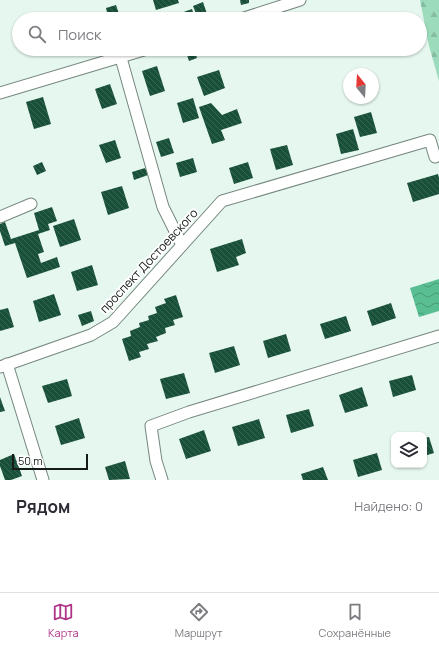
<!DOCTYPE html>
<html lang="ru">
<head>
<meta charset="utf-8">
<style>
	body { margin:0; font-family:Manrope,sans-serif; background:#f2f2f3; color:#2b2b33 }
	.controls { position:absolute; right:12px; bottom:12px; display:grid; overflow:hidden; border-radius:8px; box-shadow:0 1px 3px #0004 }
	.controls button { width:36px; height:36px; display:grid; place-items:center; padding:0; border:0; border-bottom:1px solid #e1e1e2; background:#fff; color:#2b2b33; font:20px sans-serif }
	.compass { position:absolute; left:343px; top:68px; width:36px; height:36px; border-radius:50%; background:#fff; box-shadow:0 1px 3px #0004; rotate:342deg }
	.scale { position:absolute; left:12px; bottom:10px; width:76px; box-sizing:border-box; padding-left:4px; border:2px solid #141b18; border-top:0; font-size:11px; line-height:14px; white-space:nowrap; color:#141b18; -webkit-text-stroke:3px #fff; paint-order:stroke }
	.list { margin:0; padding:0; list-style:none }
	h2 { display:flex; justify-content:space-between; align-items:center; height:52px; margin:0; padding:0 16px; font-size:17px }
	h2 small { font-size:13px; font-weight:400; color:#7c7c81 }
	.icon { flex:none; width:22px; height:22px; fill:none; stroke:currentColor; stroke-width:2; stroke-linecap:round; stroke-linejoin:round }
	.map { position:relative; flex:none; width:439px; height:480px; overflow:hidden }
	.search { position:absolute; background:#fff; box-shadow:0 1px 3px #0004; left:12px; right:12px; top:12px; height:44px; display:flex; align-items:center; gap:10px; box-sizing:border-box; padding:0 14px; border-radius:22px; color:#7c7c81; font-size:15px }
	.sheet { height:112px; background:#fff }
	nav { display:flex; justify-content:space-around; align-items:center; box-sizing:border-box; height:56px; border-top:1px solid #e1e1e2; background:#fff; font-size:11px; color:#7c7c81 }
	nav a { display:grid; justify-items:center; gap:2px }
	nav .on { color:#af3588 }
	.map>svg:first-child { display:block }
</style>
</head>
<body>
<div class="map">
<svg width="439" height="480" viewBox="0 0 439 480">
	<defs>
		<pattern id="forest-firs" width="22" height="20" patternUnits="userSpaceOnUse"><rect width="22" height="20" fill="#9cdcbd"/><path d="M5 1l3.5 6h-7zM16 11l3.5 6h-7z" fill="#86bca2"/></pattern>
		<pattern id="water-waves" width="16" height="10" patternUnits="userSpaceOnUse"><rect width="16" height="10" fill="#59bf93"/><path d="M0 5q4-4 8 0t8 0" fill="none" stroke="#489a77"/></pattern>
		<pattern id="building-back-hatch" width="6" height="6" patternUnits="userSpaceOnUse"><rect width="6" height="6" fill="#185039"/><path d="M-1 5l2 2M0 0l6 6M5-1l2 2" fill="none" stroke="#386553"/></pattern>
	</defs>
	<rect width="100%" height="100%" fill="#e5f7ee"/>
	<polygon fill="url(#forest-firs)" points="420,0 439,0 439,81 429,46"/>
	<polygon fill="url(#water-waves)" points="439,279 439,311 419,317 410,288"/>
	<g fill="url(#building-back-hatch)">
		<polygon points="153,0 178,0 179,3 156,10"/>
		<polygon points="240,0 249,0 249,3 241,5"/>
		<polygon points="203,2 208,17 198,19 193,6"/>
		<polygon points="116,5 119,14 108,17 106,8"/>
		<polygon points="192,9 195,19 177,19 175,15"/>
		<polygon points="48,49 68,49 50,55"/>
		<polygon points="185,49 194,49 197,58 189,61"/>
		<polygon points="218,49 227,49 228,52 220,54"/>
		<polygon points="157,66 165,91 150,96 142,71"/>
		<polygon points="219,70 225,88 204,96 197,77"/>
		<polygon points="110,84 117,104 102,109 95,89"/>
		<polygon points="43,97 51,124 34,129 26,102"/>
		<polygon points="193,98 199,118 183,123 177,103"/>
		<polygon points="211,103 222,115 237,109 242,123 221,130 225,140 212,144 199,107"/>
		<polygon points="371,112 377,133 360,137 354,117"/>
		<polygon points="353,129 359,150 341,154 336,134"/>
		<polygon points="169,138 174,153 161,157 156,142"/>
		<polygon points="115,140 121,158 106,163 99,145"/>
		<polygon points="287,145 293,165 276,170 270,149"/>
		<polygon points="193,158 197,172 180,177 176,163"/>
		<polygon points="42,162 46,171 37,175 33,166"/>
		<polygon points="248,162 253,178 234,184 229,168"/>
		<polygon points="145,168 148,175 134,180 132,172"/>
		<polygon points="438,174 439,178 439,194 413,202 407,183"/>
		<polygon points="122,186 129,208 108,215 101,192"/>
		<polygon points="52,207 57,221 48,224 50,230 38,234 44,252 38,254 41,263 57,257 60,267 27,278 15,243 5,246 0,231 0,224 5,222 11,239 39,230 34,213"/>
		<polygon points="74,219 81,240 60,247 53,226"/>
		<polygon points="242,239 246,253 236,257 239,265 217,272 210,249"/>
		<polygon points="92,265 98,285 77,291 71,272"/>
		<polygon points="54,294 61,315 39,322 33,301"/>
		<polygon points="176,295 183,317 173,320 175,325 165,328 166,333 156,337 158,341 147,344 149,349 139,352 141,357 129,361 122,339 131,336 130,331 140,327 139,323 149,320 148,316 157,313 155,307 166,303 164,299"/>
		<polygon points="391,303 396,318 372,326 367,311"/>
		<polygon points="8,308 14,327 0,331 0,310"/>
		<polygon points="91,311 94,321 82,326 78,315"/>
		<polygon points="346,316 351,331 325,339 320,324"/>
		<polygon points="286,334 291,351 268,358 263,341"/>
		<polygon points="234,346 240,365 215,373 209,353"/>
		<polygon points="184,373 190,393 166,399 160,379"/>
		<polygon points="412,375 416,390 393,397 389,381"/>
		<polygon points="67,379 72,396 48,403 42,386"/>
		<polygon points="362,387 368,406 345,413 339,395"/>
		<polygon points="0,397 5,411 0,412"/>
		<polygon points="309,409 314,426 291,433 286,415"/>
		<polygon points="79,418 85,438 61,445 55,426"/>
		<polygon points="259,419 265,438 238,446 232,427"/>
		<polygon points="204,430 211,451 186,459 179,439"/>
		<polygon points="429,437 434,453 424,456 424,438"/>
		<polygon points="377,453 382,470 358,477 353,460"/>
		<polygon points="14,454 22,476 11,480 5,480 0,466 0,460"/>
		<polygon points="125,461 130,479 109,480 105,467"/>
		<polygon points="323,467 328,480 303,480 301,474"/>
	</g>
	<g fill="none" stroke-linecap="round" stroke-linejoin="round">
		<g stroke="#76877e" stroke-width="13">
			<g id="minor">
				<polyline points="241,19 300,0"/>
				<polyline points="121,58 163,207 182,245"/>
				<polyline points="0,93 147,49"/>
				<polyline points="0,217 31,204"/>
				<polyline points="7,364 43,480"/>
				<polyline points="0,367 91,335 113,322 222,201 430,140 435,157"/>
				<polyline points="162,480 156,461 151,426 189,412 439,336"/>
			</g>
		</g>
		<use href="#minor" stroke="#fff" stroke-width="11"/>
	</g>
	<g text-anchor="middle" stroke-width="4" stroke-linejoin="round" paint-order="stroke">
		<g font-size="12" fill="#141b18" stroke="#fff">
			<text transform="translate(149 261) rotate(-47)" y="4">проспект Достоевского</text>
		</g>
	</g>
</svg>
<div class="controls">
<button><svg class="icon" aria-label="layers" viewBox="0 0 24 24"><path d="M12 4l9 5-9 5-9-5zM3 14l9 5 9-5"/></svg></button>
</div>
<svg class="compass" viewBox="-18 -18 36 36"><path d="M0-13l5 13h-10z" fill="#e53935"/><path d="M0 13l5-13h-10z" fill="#7c7c81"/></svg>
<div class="scale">50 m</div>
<div class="search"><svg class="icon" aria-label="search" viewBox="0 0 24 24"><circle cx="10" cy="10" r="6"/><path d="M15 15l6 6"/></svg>Поиск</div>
</div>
<section class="sheet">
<h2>Рядом<small>Найдено: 0</small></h2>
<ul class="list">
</ul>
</section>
<nav>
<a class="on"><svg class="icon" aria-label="map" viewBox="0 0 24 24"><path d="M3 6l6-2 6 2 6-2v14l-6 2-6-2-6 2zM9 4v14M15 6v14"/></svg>Карта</a>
<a><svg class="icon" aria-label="directions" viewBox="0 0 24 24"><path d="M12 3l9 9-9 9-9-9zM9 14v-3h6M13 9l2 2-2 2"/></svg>Маршрут</a>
<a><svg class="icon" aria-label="saved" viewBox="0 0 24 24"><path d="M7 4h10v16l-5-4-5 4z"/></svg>Сохранённые</a>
</nav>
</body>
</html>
